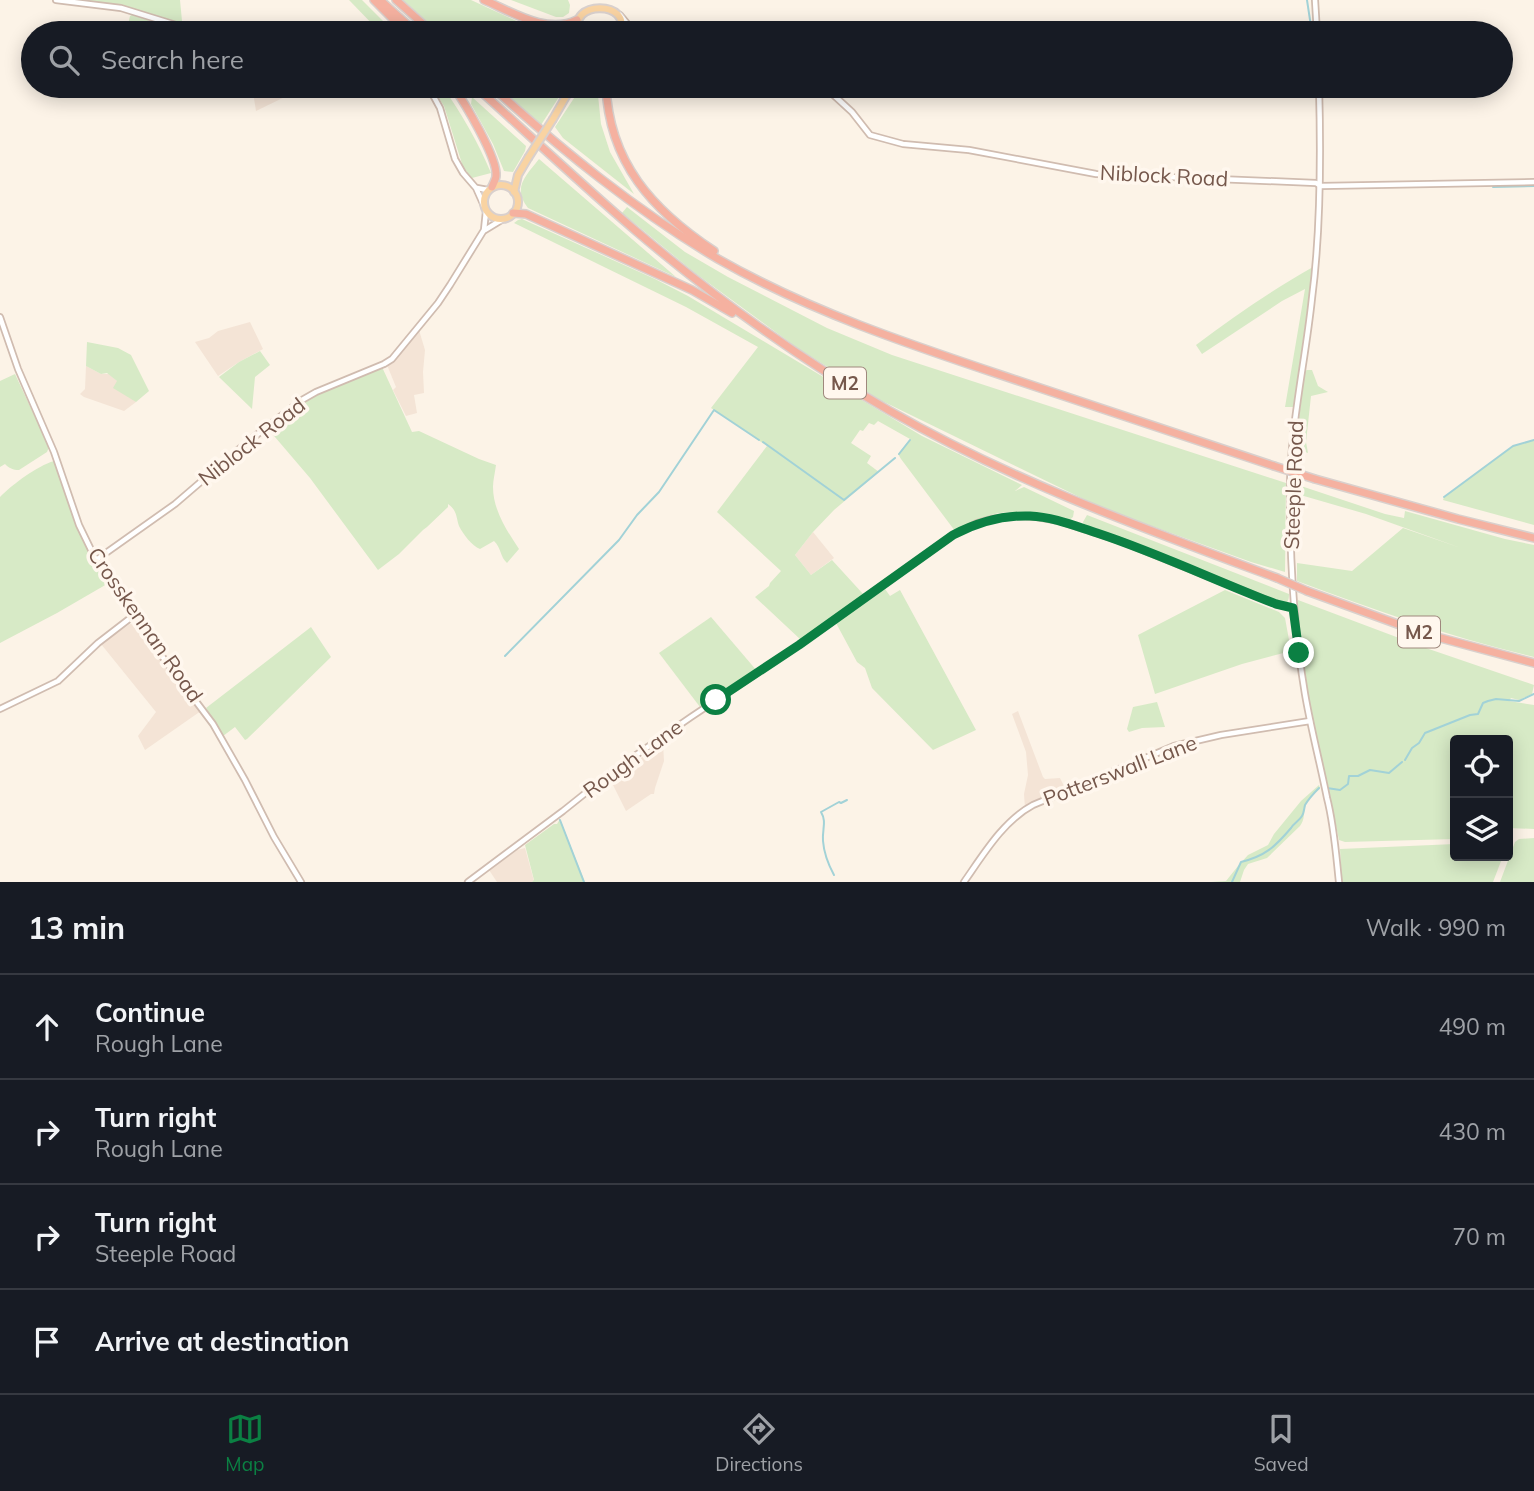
<!DOCTYPE html>
<html lang="en">
<head>
<meta charset="utf-8">
<style>
	body { margin:0; font-family:Mulish,sans-serif; background:#20242c; color:#f1f3f6 }
	.controls { position:absolute; right:21px; bottom:21px; display:grid; overflow:hidden; border-radius:7px; box-shadow:0 4px 18px #0003 }
	.controls button { width:63px; height:63px; display:grid; place-items:center; padding:0; border:0; border-bottom:2px solid #363941; background:#171b24; color:#f1f3f6; font:35px sans-serif }
	.stop { position:absolute; width:21px; height:21px; margin:-16px; border:5px solid #0b8043; border-radius:50%; background:#fff }
	.stop.end { background:#0b8043; border-color:#fff; box-shadow:0 2px 7px #0008 }
	.list { margin:0; padding:0; list-style:none }
	h2 { display:flex; justify-content:space-between; align-items:center; height:91px; margin:0; padding:0 28px; font-size:30px }
	h2 small { font-size:23px; font-weight:400; color:#9ea1a6 }
	.list li { display:grid; grid-template-columns:46px 1fr auto; gap:21px; align-items:center; box-sizing:border-box; height:105px; padding:0 28px; border-top:2px solid #363941 }
	.list b { display:block; font-size:26px; white-space:nowrap }
	.list p { margin:0; font-size:23px; white-space:nowrap; color:#9ea1a6 }
	.list em { font-size:23px; font-style:normal; color:#9ea1a6 }
	.icon { flex:none; width:38px; height:38px; fill:none; stroke:currentColor; stroke-width:2; stroke-linecap:round; stroke-linejoin:round }
	.map { position:relative; flex:none; width:1534px; height:882px; overflow:hidden }
	.search { position:absolute; background:#171b24; box-shadow:0 4px 18px #0003; left:21px; right:21px; top:21px; height:77px; display:flex; align-items:center; gap:18px; box-sizing:border-box; padding:0 24px; border-radius:38px; color:#9ea1a6; font-size:26px }
	.sheet { height:511px; background:#171b24 }
	nav { display:flex; justify-content:space-around; align-items:center; box-sizing:border-box; height:98px; border-top:2px solid #363941; background:#171b24; font-size:19px; color:#9ea1a6 }
	nav a { display:grid; justify-items:center; gap:4px }
	nav .on { color:#0b8043 }
	.map>svg:first-child { display:block }
</style>
</head>
<body>
<div class="map">
<svg width="1534" height="882" viewBox="0 0 1534 882">
	<rect width="100%" height="100%" fill="#fcf3e7"/>
	<g fill="#f4e4d6">
		<polygon points="252,86 296,86 296,87 295,92 256,111"/>
		<polygon points="250,322 263,349 239,362 218,376 195,342 209,338 218,331"/>
		<polygon points="419,330 425,350 423,372 424,393 414,395 417,413 406,416 393,390 396,387 387,365 395,358"/>
		<polygon points="86,366 101,374 109,374 117,381 136,402 124,411 84,397 80,394 85,389"/>
		<polygon points="813,532 834,558 811,575 795,555"/>
		<polygon points="130,624 135,625 154,647 203,712 198,713 145,750 138,736 156,712 101,644"/>
		<polygon points="1018,711 1043,777 1045,779 1060,778 1065,788 1067,789 1025,808 1024,794 1028,775 1026,752 1012,714"/>
		<polygon points="663,743 664,761 655,788 654,794 651,794 626,811 610,779"/>
		<polygon points="525,848 534,881 532,882 497,882 489,870 517,850"/>
	</g>
	<g fill="#d7eac6">
		<polygon points="73,0 180,0 182,21 177,22 117,5"/>
		<polygon points="349,0 362,0 395,33 381,33"/>
		<polygon points="403,0 471,0 523,24 551,32 572,29 574,33 440,33"/>
		<polygon points="511,0 568,0 570,5 569,13 563,17 556,17"/>
		<polygon points="132,15 173,28 172,33 126,33 130,16"/>
		<path d="M431,86H442C462,114 478,142 491,173L472,178L463,167L444,106Z"/>
		<polygon points="498,86 566,86 541,125"/>
		<polygon points="582,86 597,86 601,124 610,152 634,194 563,138 555,127"/>
		<polygon points="472,97 526,146 525,151 513,172 504,171 493,144 471,104"/>
		<path d="M539,159L676,277L528,208C512,187 526,176 539,159Z"/>
		<polygon points="627,207 685,252 728,277 827,328 892,355 1286,483 1285,572 1251,562 1102,508 878,399 796,347 695,273 622,213"/>
		<path d="M522,219L655,279L688,296L922,436L1022,485L1015,491L1024,487L1074,511L1073,517L1068,521C1044,515 1016,508 991,515C979,519 967,525 955,531L901,459L898,454L910,439L878,421L874,425L869,423L863,431L860,430L851,443L871,456L867,463L879,472L834,510L813,532L795,555L811,575L832,560L864,595L801,640L755,597L769,586L770,583L781,571L717,512L767,446L711,408L758,347L686,307L514,223L518,220Z"/>
		<path d="M1313,267L1294,407H1285L1305,289L1282,301L1202,354L1196,345C1233,317 1272,290 1313,267Z"/>
		<polygon points="87,342 118,348 131,355 149,391 136,402 113,388 117,381 107,373 101,374 86,366"/>
		<polygon points="260,351 270,365 255,377 252,409 219,377 239,362"/>
		<path d="M382,367L412,432L419,431L479,459L496,465C495,473 493,480 493,487C493,510 507,531 519,549L507,563C500,557 501,547 494,541L480,549C472,546 463,534 459,526C456,517 457,510 448,504V507L427,527L423,530L399,554L378,570L310,478L269,430L312,397Z"/>
		<polygon points="1307,370 1312,370 1318,386 1328,392 1311,396 1306,442 1308,453 1295,448 1305,371"/>
		<path d="M15,374L49,447L47,452L19,470C13,470 9,468 5,464L0,467V381Z"/>
		<polygon points="1534,440 1534,525 1443,500 1444,497 1513,446"/>
		<path d="M54,461L85,545L107,584L57,613L0,643V497C13,484 37,466 54,461Z"/>
		<path d="M1298,485L1385,514L1404,518L1405,511L1505,539L1534,545V657C1453,638 1375,610 1297,581V563L1352,571L1403,528L1461,548L1366,514L1297,494Z"/>
		<path d="M1087,515L1289,594C1289,600 1288,603 1283,605L1135,545L1084,526L1083,522Z"/>
		<polygon points="885,589 890,596 900,590 976,730 933,750 872,688 865,668 857,662 836,623"/>
		<polygon points="1225,590 1279,612 1285,618 1291,651 1242,664 1155,694 1138,635"/>
		<polygon points="1298,600 1423,647 1534,685 1532,694 1519,700 1511,698 1509,701 1534,705 1534,829 1508,828 1508,740 1455,740 1455,839 1345,842 1339,840 1327,781 1325,780 1308,700 1299,649"/>
		<polygon points="711,617 757,671 700,707 659,653"/>
		<polygon points="311,627 331,657 247,739 245,740 235,727 223,736 206,708"/>
		<polygon points="1157,702 1165,727 1142,728 1129,732 1127,729 1133,707"/>
		<path d="M1319,785L1320,789C1313,793 1306,801 1305,808C1303,816 1305,819 1300,826L1267,858L1248,864L1244,870L1240,882H1211L1226,881L1238,866L1248,855L1268,845L1274,834L1301,801Z"/>
		<polygon points="560,819 585,882 532,882 534,880 525,845 554,824 557,824"/>
		<polygon points="1534,838 1534,882 1500,882 1515,842 1519,839"/>
		<polygon points="1455,844 1455,856 1503,856 1493,882 1342,882 1340,849"/>
	</g>
	<g fill="none" stroke-linecap="round" stroke-linejoin="round">
		<g stroke="#a2d2d7" stroke-width="2">
			<polyline points="1307,0 1312,33"/>
			<polyline points="1493,187 1534,186"/>
			<polyline points="763,442 844,500 895,458"/>
			<polyline points="899,454 910,440"/>
			<polyline points="1444,497 1513,446 1534,440"/>
			<polyline points="505,656 619,540 637,515 659,492 714,410 759,440"/>
			<polyline points="1405,760 1412,748 1419,743 1425,733 1470,715 1478,714 1483,703 1488,701 1496,699 1519,701 1534,694"/>
			<polyline points="1327,788 1340,790 1348,784 1349,776 1358,776 1370,770 1389,773 1402,762"/>
			<polyline points="560,820 584,882"/>
			<path d="M834,875C828,864 824,854 823,841C822,829 827,822 821,812L839,802L841,803L847,800"/>
			<path d="M1232,882L1241,862C1265,856 1275,847 1291,828C1294,823 1299,821 1302,816C1304,813 1304,809 1305,805C1308,800 1315,792 1319,788"/>
		</g>
		<g stroke="#d0bcb0" stroke-width="8">
			<g id="minor">
				<polyline points="56,0 121,8 176,25 255,33"/>
				<polyline points="1315,0 1317,33"/>
				<polyline points="620,15 635,33"/>
				<polyline points="428,86 440,108 455,159 463,173 476,188 484,206"/>
				<polyline points="816,86 827,89 852,112 870,135 903,144 969,150 1096,174 1316,183 1321,186 1534,182"/>
				<path d="M1319,86C1321,156 1321,229 1312,298C1305,365 1289,431 1290,498C1290,564 1294,629 1305,694C1311,729 1320,763 1327,798C1334,825 1336,854 1339,882"/>
				<polyline points="477,188 488,190"/>
				<polyline points="485,230 503,219"/>
				<polyline points="0,317 18,369 54,452 79,525 96,560 146,635 213,724 245,780 274,837 301,882"/>
				<polyline points="96,560 175,504 246,443 302,400 316,392 384,364 392,359 438,303 450,285 484,230 486,211"/>
				<polyline points="0,709 58,681 98,643 133,616"/>
				<polyline points="468,882 563,811 613,771 691,717 799,645 953,535 977,523 991,519 1018,516 1037,517 1059,521 1123,542 1276,604 1293,608"/>
				<path d="M964,882C983,855 1003,821 1033,805L1174,746L1221,735L1310,721"/>
			</g>
		</g>
		<g stroke="#d9d0cd" stroke-width="10">
			<g id="major">
				<path d="M580,33C565,0 635,0 619,33"/>
				<polyline points="553,119 572,86"/>
				<circle cx="501" cy="202" r="17"/>
				<polyline points="514,192 518,175 528,158"/>
			</g>
		</g>
		<g stroke="#d9d0cd" stroke-width="10">
			<g id="highway">
				<polyline points="374,0 407,33"/>
				<polyline points="380,0 417,33"/>
				<polyline points="396,0 433,33"/>
				<path d="M484,0C512,12 547,35 577,20"/>
				<path d="M453,86C464,102 498,158 496,176C496,179 493,184 492,187"/>
				<path d="M475,86C528,134 581,184 636,231C715,298 800,359 890,411C1012,481 1145,529 1277,578"/>
				<path d="M491,86C563,151 634,209 718,259C809,311 908,344 1007,377C1096,407 1185,437 1274,466"/>
				<path d="M606,86C609,162 652,210 714,251"/>
				<polyline points="513,213 526,214 692,290 732,313"/>
				<polyline points="1315,479 1458,519 1534,538"/>
				<polyline points="1307,591 1422,633 1534,663"/>
			</g>
		</g>
		<use href="#minor" stroke="#fff" stroke-width="4.5"/>
		<use href="#major" stroke="#f9d3a2" stroke-width="6"/>
		<use href="#highway" stroke="#f5b1a0" stroke-width="7"/>
		<g stroke="#d9d0cd" stroke-width="10" stroke-linecap="butt">
			<polyline id="major-bridge" points="528,158 553,119"/>
		</g>
		<g stroke="#d9d0cd" stroke-width="10" stroke-linecap="butt">
			<g id="highway-bridge">
				<polyline points="1274,466 1315,479"/>
				<polyline points="1277,578 1307,591"/>
			</g>
		</g>
		<use href="#major-bridge" stroke="#f9d3a2" stroke-width="6"/>
		<use href="#highway-bridge" stroke="#f5b1a0" stroke-width="7"/>
	</g>
	<g fill="none" stroke-linecap="round" stroke-linejoin="round">
		<path stroke="#0b8043" stroke-width="9" d="M716,700L799,645L953,535C978,522 1002,515 1030,516C1053,517 1075,526 1097,533C1158,553 1216,581 1276,604L1293,608L1299,653"/>
	</g>
	<g text-anchor="middle" stroke-width="7" stroke-linejoin="round" paint-order="stroke">
		<g fill="#fff7ee" stroke="#9f887d" stroke-width="2">
			<rect x="824" y="367.5" width="42" height="31" rx="5"/>
			<rect x="1398" y="616.5" width="42" height="31" rx="5"/>
		</g>
		<g font-size="19" font-weight="bold" fill="#76584c">
			<text x="845" y="390">M2</text>
			<text x="1419" y="639">M2</text>
		</g>
		<g font-size="21" fill="#76584c" stroke="#fff7ee">
			<text transform="translate(1164 176) rotate(3)" y="7">Niblock Road</text>
			<text transform="translate(252 442) rotate(-38)" y="7">Niblock Road</text>
			<text transform="translate(1294 485) rotate(-88)" y="7">Steeple Road</text>
			<text transform="translate(145 625) rotate(55)" y="7">Crosskennan Road</text>
			<text transform="translate(633 759) rotate(-36)" y="7">Rough Lane</text>
			<text transform="translate(1120 771) rotate(-21)" y="7">Potterswall Lane</text>
		</g>
	</g>
</svg>
<div class="controls">
<button><svg class="icon" aria-label="locate" viewBox="0 0 24 24"><circle cx="12" cy="12" r="6"/><path d="M12 2v4M12 18v4M2 12h4M18 12h4"/></svg></button>
<button><svg class="icon" aria-label="layers" viewBox="0 0 24 24"><path d="M12 4l9 5-9 5-9-5zM3 14l9 5 9-5"/></svg></button>
</div>
<div class="stop" style="left:716px;top:700px"></div>
<div class="stop end" style="left:1299px;top:653px"></div>
<div class="search"><svg class="icon" aria-label="search" viewBox="0 0 24 24"><circle cx="10" cy="10" r="6"/><path d="M15 15l6 6"/></svg>Search here</div>
</div>
<section class="sheet">
<h2>13 min<small>Walk · 990 m</small></h2>
<ul class="list">
<li><svg class="icon" aria-label="ahead" viewBox="0 0 24 24"><path d="M12 20V5M6 11l6-6 6 6"/></svg><div><b>Continue</b><p>Rough Lane</p></div><em>490 m</em></li>
<li><svg class="icon" aria-label="right" viewBox="0 0 24 24"><path d="M7 20v-9h11M14 6l5 5-5 5"/></svg><div><b>Turn right</b><p>Rough Lane</p></div><em>430 m</em></li>
<li><svg class="icon" aria-label="right" viewBox="0 0 24 24"><path d="M7 20v-9h11M14 6l5 5-5 5"/></svg><div><b>Turn right</b><p>Steeple Road</p></div><em>70 m</em></li>
<li><svg class="icon" aria-label="arrive" viewBox="0 0 24 24"><path d="M6 21V4h12l-3 4 3 4H6"/></svg><div><b>Arrive at destination</b></div></li>
</ul>
</section>
<nav>
<a class="on"><svg class="icon" aria-label="map" viewBox="0 0 24 24"><path d="M3 6l6-2 6 2 6-2v14l-6 2-6-2-6 2zM9 4v14M15 6v14"/></svg>Map</a>
<a><svg class="icon" aria-label="directions" viewBox="0 0 24 24"><path d="M12 3l9 9-9 9-9-9zM9 14v-3h6M13 9l2 2-2 2"/></svg>Directions</a>
<a><svg class="icon" aria-label="saved" viewBox="0 0 24 24"><path d="M7 4h10v16l-5-4-5 4z"/></svg>Saved</a>
</nav>
</body>
</html>
